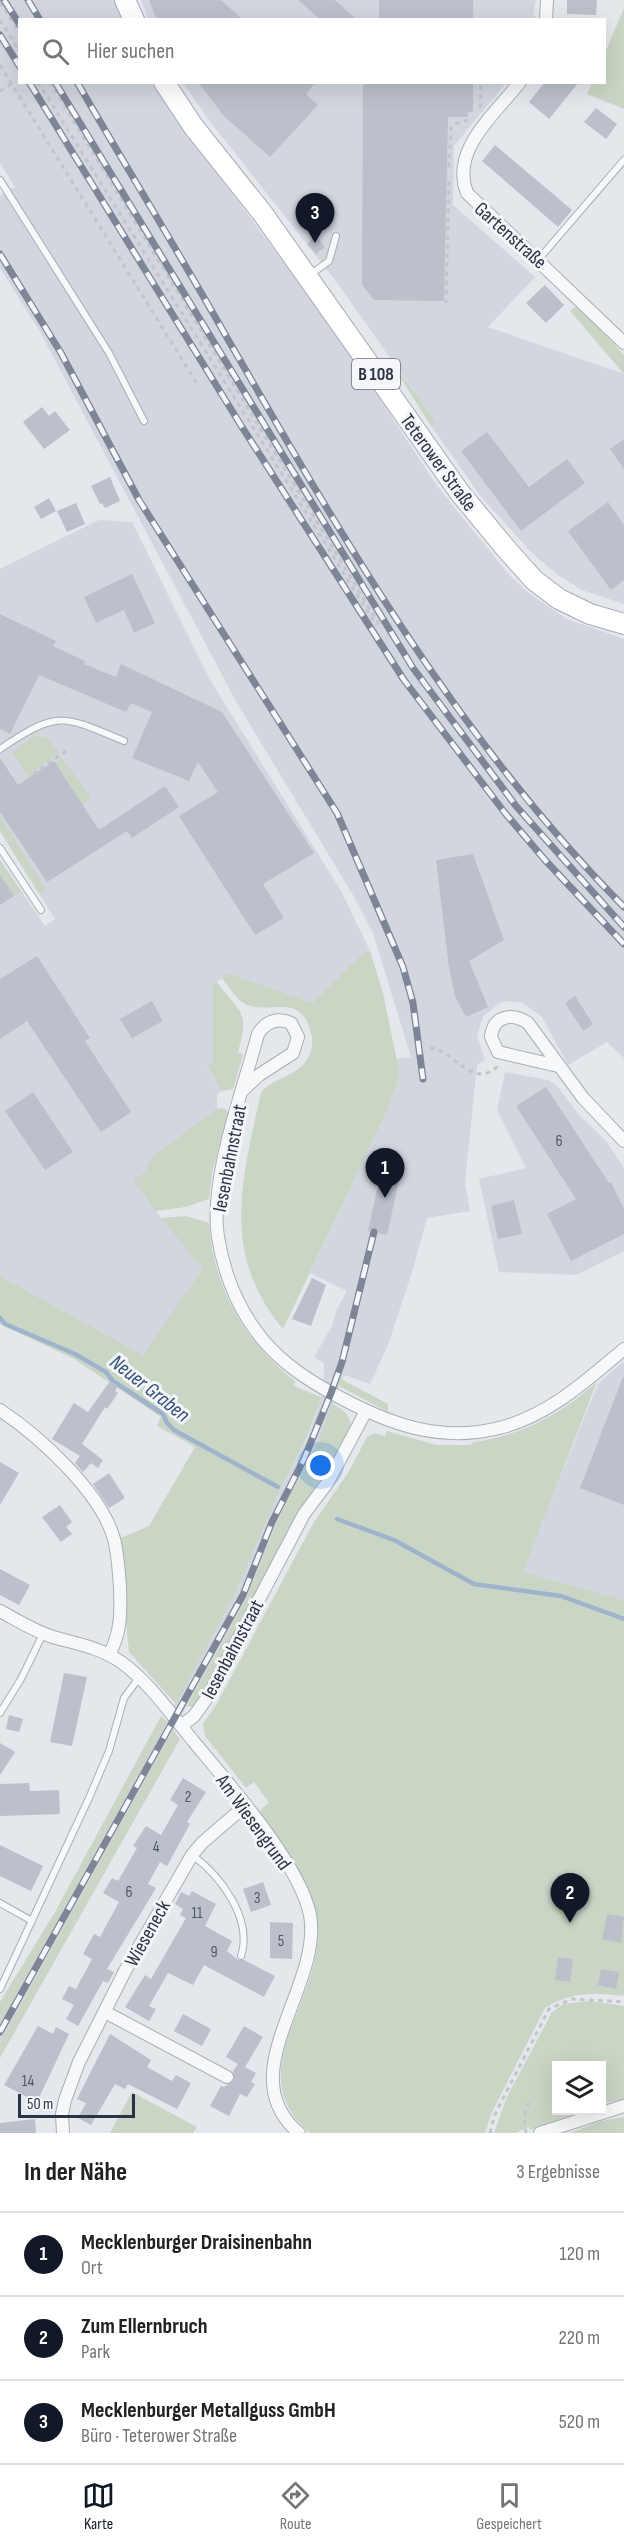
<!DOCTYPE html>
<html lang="de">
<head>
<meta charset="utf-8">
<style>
	body { margin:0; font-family:"Sofia Sans Condensed",sans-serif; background:#f2f2f2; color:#202124 }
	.controls { position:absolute; right:18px; bottom:18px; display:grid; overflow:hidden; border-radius:0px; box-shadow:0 6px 24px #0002 }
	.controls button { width:54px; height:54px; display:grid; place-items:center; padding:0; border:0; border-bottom:2px solid #e0e0e0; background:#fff; color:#202124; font:30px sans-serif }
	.scale { position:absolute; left:18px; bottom:15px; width:117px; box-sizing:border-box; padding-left:6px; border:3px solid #2b3445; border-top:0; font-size:16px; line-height:21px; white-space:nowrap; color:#2b3445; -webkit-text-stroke:4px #f4f6f9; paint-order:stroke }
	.you { position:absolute; left:321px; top:1466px; width:21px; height:21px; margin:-15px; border:4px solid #fff; border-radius:50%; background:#1a73e8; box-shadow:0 0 0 9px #1a73e833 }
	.badge { display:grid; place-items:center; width:39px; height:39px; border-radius:50%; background:#111827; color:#fff; font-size:20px; font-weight:700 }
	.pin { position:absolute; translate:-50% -50px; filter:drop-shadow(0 2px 3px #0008) }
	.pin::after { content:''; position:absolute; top:32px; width:21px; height:18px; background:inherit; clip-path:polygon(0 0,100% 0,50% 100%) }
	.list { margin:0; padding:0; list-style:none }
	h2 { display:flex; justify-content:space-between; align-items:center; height:78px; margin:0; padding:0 24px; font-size:26px }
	h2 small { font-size:20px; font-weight:400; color:#757577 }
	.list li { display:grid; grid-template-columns:39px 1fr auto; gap:18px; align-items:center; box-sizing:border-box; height:84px; padding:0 24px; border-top:2px solid #e0e0e0 }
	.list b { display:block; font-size:22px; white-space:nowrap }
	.list p { margin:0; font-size:20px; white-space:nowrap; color:#757577 }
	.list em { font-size:20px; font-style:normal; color:#757577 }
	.icon { flex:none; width:33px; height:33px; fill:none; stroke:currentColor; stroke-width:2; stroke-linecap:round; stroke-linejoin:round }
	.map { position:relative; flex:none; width:624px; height:2133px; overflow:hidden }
	.search { position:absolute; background:#fff; box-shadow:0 6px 24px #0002; left:18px; right:18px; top:18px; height:66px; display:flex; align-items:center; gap:15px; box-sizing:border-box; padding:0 21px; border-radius:0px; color:#757577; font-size:22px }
	.sheet { height:330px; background:#fff }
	nav { display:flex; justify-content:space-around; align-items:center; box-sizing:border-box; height:84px; border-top:2px solid #e0e0e0; background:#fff; font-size:16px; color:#757577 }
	nav a { display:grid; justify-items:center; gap:3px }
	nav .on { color:#111827 }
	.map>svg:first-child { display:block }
</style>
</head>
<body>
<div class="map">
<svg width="624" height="2133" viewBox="0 0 624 2133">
	<rect width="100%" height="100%" fill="#e4e7ec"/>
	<g fill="#d2d6de">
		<polygon points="0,0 113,0 123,19 20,20 20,82 151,83 347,349 437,486 510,576 529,593 567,619 624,639 624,1058 607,1042 568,1065 542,1017 523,1003 508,1001 500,1003 483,1016 477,1036 485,1060 477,1065 465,1183 470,1211 427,1218 414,1266 388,1345 370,1384 344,1375 318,1442 287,1498 246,1599 0,2042 0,2024 236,1592 279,1492 308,1437 321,1397 324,1378 324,1363 314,1357 332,1326 337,1309 347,1291 310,1273 387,1111 399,1078 396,1059 411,1057 373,933 353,895 237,703 40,332 0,268 0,195 15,187 0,163"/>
		<polygon points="141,0 536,0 533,15 537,19 148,19"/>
		<polygon points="183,83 506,83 454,146 453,205 535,277 488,327 624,374 624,604 582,590 558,575 534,555 482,498 431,426 435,422 336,281 208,119"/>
		<polygon points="99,520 132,522 210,680 341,891 370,951 363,953 312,1003 229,973 213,985 213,1063 207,1067 222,1091 217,1094 217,1108 153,1156 138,1189 202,1269 143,1355 0,1276 0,860 45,926 55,919 0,831 0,569"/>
		<polygon points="505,1072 548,1080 557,1086 579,1115 607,1142 624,1168 624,1251 576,1275 499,1272 479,1179 526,1168 497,1110"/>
		<polygon points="624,1361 624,1600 522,1572 598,1384"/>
	</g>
	<g fill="#c9d6c5">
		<polygon points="624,0 624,109 587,94 592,83 604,82 605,53 624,8"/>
		<polygon points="578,305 624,355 624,374 570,311"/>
		<polygon points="402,376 436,422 431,426 400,377"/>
		<polygon points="36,735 48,739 59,753 32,773 57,811 78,797 55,763 62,758 90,796 89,800 64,816 49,808 12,752"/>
		<polygon points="0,816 47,891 39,894 0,831"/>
		<polygon points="0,860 21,891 14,896 0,875"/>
		<path d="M370,951L383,993L398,1066L399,1078L387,1111L283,1329C220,1254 242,1179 261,1093C271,1078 296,1077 306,1061C313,1051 314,1040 310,1030C300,993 270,1014 247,1005C237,1001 229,987 222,978L229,973L312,1003L363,953Z"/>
		<path d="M217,982C241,1014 250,1011 238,1052L243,1055L233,1089L222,1091L207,1066L213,1063V985Z"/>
		<polygon points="217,1108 226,1109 228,1113 212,1172 209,1199 186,1207 155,1211 133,1181 144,1173 153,1156"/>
		<path d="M186,1216L209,1223C213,1288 245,1342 295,1381L294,1386L321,1397L307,1437L279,1492L236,1592L176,1704L129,1652L118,1539L149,1526L195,1447L157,1426L161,1417L74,1359L0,1324V1276L143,1355L202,1269L161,1218Z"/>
		<polygon points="339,1378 388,1404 388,1412 337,1385"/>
		<path d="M597,1382L523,1572L624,1600V1996C595,1993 571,1991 545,2008L492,2112L485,2133H310C237,2071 325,2000 317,1925C314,1898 277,1846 263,1820L260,1810L269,1803L254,1782L246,1788L205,1736L203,1723L215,1707L314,1522L348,1473L367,1437L375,1433L385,1436L387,1431L436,1445H471L473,1442C522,1436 560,1414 597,1382Z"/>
		<path d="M332,1403C345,1411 352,1416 351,1431L300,1511L202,1695L193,1707L187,1706L246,1599L287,1498L318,1442Z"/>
		<polygon points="161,1716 167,1722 0,2024 0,2002 55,1912"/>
		<polygon points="173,1730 180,1739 0,2058 0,2042"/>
		<polygon points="590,2001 624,2006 624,2099 602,2104 602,2066 556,2066 556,2110 582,2111 530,2130 529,2127 515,2133 494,2133 507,2097 552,2012 564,2004"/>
		<polygon points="132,2092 197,2127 193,2133 110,2133"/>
		<polygon points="624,2117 624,2133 570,2133 602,2121"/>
	</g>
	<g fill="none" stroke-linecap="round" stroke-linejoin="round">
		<g stroke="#9fb4cc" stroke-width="4.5">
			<polyline points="0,1318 5,1324 75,1354 106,1372 113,1381 163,1414 167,1423 174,1430 278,1487"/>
			<polyline points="337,1519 394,1540 474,1584 561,1596 624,1619"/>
		</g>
	</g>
	<g fill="#bbc0ca">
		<polygon points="149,0 221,0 243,20 157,20"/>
		<polygon points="298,0 335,0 357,20 321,20"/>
		<rect x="379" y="0" width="94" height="20"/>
		<polygon points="567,0 597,0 596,15 567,14"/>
		<polygon points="198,82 316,82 306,94 318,105 270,157 224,116"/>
		<polygon points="363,82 473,82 473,112 468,112 468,117 448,117 444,301 374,300 362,285"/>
		<polygon points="545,82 579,82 549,119 529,102"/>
		<polygon points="596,108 617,124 606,139 584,122"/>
		<polygon points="495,145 572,210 558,227 482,161"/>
		<polygon points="316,236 325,247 316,254 307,244"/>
		<polygon points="545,285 564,305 546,323 526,303"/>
		<polygon points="42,407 49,416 55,411 70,430 44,449 23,422"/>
		<polygon points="487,432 529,487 567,459 585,483 521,531 461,451"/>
		<polygon points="624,439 624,469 610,449"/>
		<polygon points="110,477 120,501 105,508 102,503 100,504 91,486"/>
		<polygon points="49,498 56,511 41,519 34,507"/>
		<polygon points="608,502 624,525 624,580 611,590 568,531"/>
		<polygon points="76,503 85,524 67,532 57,511"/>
		<polygon points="132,574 155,623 134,633 124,610 96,623 84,597"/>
		<polygon points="0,614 56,641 53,646 85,661 84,664 116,677 121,664 222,712 314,853 263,884 284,918 255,935 179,816 218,792 198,762 189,781 132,758 152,712 131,703 126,712 39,675 10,734 0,729"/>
		<polygon points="0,758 18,785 54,761 99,830 165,786 179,807 132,838 127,831 47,882 0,812"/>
		<polygon points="473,854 504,940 469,961 488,1007 466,1017 455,996 449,968 436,860"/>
		<polygon points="0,875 14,896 0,905"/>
		<polygon points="37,956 90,1038 85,1041 131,1112 101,1132 27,1021 0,1039 0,979"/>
		<polygon points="575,996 593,1024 583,1031 565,1003"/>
		<polygon points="152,1001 163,1021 132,1038 120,1019"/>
		<polygon points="546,1087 609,1183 611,1182 624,1209 624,1234 571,1261 547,1214 576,1199 516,1106"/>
		<polygon points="33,1092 73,1152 45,1170 5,1111"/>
		<polygon points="383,1162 402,1166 387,1235 368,1231"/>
		<polygon points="514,1200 522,1234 498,1239 491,1206"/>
		<polygon points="312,1278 326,1285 311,1326 292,1319"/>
		<polygon points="623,1377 624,1377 624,1505 580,1488"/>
		<polygon points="110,1381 118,1386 115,1391 118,1393 107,1409 105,1407 82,1444 103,1460 98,1468 91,1463 83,1472 75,1463 80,1456 52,1439 74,1403 88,1412"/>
		<polygon points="0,1462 19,1473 0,1505"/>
		<polygon points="109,1473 125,1498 109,1508 93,1484"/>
		<polygon points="60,1505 72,1522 66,1527 72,1534 61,1542 42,1517"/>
		<polygon points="0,1569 30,1585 19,1605 0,1595"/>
		<polygon points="64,1673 87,1677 72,1746 50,1742"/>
		<polygon points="9,1715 23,1719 19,1732 6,1729"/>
		<polygon points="0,1743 15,1752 0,1775"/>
		<polygon points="183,1778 206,1792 187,1822 190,1824 167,1866 160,1862 148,1884 156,1888 107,1969 114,1972 108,1983 103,1981 78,2026 66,2019 74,2005 62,1999 69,1986 76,1989 92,1959 83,1954 94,1934 100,1937 119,1902 103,1893 112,1878 118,1881 137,1848 133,1846 146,1826 161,1835 178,1805 170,1800"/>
		<polygon points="29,1783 30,1791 59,1790 60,1814 0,1816 0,1784"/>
		<polygon points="0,1845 43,1866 31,1891 0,1876"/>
		<polygon points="263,1882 271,1905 251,1912 243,1889"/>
		<polygon points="192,1891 216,1904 205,1926 232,1941 227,1951 238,1960 244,1960 275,1976 264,1997 204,1965 193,1985 168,1973 149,2006 156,2009 149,2021 125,2007 145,1975 151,1979 186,1918 180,1915 183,1909 175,1904 181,1892 189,1896"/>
		<polygon points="607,1914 624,1917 621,1943 602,1939"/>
		<polygon points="270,1922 293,1923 292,1959 270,1958"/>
		<polygon points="558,1957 573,1959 570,1982 555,1980"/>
		<polygon points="601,1969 619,1972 616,1989 598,1985"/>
		<polygon points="183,2014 211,2029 202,2046 174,2031"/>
		<polygon points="38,2026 53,2034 56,2027 69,2034 38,2100 33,2100 4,2085"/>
		<polygon points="244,2026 263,2037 245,2067 256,2073 251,2082 255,2084 247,2097 240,2094 229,2116 210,2106 221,2086 224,2087 234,2080 233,2071 238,2064 226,2057"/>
		<polygon points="110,2034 151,2060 147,2067 172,2081 176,2075 191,2083 177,2109 128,2084 125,2089 115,2084 91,2125 78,2118 86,2103 77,2099"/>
		<polygon points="35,2119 36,2133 0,2133 0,2123"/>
	</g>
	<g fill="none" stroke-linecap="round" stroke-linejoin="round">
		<g stroke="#a9aeb7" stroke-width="8">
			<g id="lane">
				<polyline points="0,180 109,353 144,421"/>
				<polyline points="538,260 624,160"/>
				<polyline points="310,275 329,261 336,236"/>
				<path d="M0,749C58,710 62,715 124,741"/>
				<polyline points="0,848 41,910"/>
				<polyline points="0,1713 21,1679 43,1634"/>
				<path d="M192,1855C221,1876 253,1919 241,1956"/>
				<polyline points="0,1903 32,1921"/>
				<polyline points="0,1989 89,1798 109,1751 124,1698 139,1678"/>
			</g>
		</g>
		<g stroke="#a9aeb7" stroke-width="14">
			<g id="street">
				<polyline points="546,20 547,0"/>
				<path d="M520,82C495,114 450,150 467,193L624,343"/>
				<path d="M558,1066L498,1052L491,1037C493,1016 512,1012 528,1023L583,1098L624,1141"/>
				<path d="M243,1090L259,1075L293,1053L298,1037L291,1023C277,1017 266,1021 258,1034C243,1091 209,1179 218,1237C224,1274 239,1311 263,1340C284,1365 311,1382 339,1397C389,1424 441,1443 499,1428C548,1416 586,1381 624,1349"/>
				<path d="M0,1410C39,1436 101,1492 114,1539C118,1555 119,1572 120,1588C121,1613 121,1633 109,1655"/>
				<path d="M0,1611C17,1620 34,1631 53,1637C77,1644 99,1647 121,1662C149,1682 172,1715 194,1742C228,1783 300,1864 310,1915C323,1987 229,2074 299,2133"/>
				<polyline points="181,1726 194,1716 207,1698 304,1514 328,1482 366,1411"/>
				<polyline points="105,2012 227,2077"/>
				<polyline points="63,2133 62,2114 65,2100 79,2062 125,1971 192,1855 202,1843 246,1805"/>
				<polyline points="540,2133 624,2106"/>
			</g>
		</g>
		<g stroke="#a3abb8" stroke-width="22">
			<g id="primary">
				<polyline points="125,0 134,20"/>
				<polyline points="164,82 193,126 263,214 460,493 508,551 534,580 559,599 590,614 624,624"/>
			</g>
		</g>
		<g stroke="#c2c5cb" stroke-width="3" stroke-dasharray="4.5 4.5" stroke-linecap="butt">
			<polyline points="0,2 20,34"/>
			<polyline points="0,20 20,52"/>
			<polyline points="0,65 199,387"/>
			<polyline points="38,82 376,625"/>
			<polyline points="50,82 379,624"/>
			<polyline points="0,91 14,82"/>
			<polyline points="480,108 481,82"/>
			<polyline points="449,167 451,128 455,124 472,119"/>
			<polyline points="446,303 449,179"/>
			<polyline points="33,774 66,751"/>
			<path d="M430,1048C454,1049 472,1091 498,1066"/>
			<polyline points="392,1164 393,1154"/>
			<polyline points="490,2133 495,2114 549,2009 572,1999 624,2002"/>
			<polyline points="526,2133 524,2116 529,2101"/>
		</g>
		<use href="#lane" stroke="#f7f8fa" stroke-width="6"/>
		<use href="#street" stroke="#f7f8fa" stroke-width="12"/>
		<use href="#primary" stroke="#fff" stroke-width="20"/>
		<g stroke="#7d8696" stroke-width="7">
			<g id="rail">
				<polyline points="4,0 20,25"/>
				<polyline points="28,0 40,20"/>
				<polyline points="0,35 20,67"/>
				<polyline points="29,82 242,427 404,680 505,813 545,860 624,944"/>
				<polyline points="55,82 413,668 516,806 624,927"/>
				<path d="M77,82C126,167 178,251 226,336C342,537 459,741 624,907"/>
				<polyline points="0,254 61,353 139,500 337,813 403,967 413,1003 423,1079"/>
				<polyline points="0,2032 243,1595 272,1522 304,1459 331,1393 342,1362 374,1232"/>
			</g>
		</g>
		<use href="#rail" stroke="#f4f6f9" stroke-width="4.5" stroke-dasharray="14" stroke-linecap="butt"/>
	</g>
	<g text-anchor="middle" stroke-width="6" stroke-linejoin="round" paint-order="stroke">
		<g font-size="16" fill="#4f5766">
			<text x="559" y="1146">6</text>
			<text x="188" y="1802">2</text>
			<text x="156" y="1852">4</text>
			<text x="129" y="1897">6</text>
			<text x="257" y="1903">3</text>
			<text x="197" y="1918">11</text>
			<text x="281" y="1946">5</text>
			<text x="214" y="1957">9</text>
			<text x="28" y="2086">14</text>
		</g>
		<rect fill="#f4f6f9" stroke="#676e7b" stroke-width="1.5" x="352" y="359" width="48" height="30" rx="4.5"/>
		<g font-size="18" font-weight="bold" fill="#2b3445">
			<text x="376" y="380">B 108</text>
		</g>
		<g font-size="20" fill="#2b3445" stroke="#f4f6f9">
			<text transform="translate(511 235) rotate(42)" y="7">Gartenstraße</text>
			<text transform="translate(439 462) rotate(54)" y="7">Teterower Straße</text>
			<text transform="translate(229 1158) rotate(-79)" y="7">Iesenbahnstraat</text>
			<text transform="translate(232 1649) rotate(-62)" y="7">Iesenbahnstraat</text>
			<text transform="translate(254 1822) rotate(54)" y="7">Am Wiesengrund</text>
			<text transform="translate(147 1933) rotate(-61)" y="7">Wieseneck</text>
		</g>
		<g font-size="21" font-style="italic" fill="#34527a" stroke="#f4f6f9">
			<text transform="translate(150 1388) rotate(38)" y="7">Neuer Graben</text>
		</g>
	</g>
</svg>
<div class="controls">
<button><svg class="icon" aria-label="layers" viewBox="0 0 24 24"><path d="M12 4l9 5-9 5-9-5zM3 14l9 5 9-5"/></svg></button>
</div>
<div class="scale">50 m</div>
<div class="you"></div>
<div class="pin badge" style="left:385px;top:1198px">1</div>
<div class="pin badge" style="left:570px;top:1923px">2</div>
<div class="pin badge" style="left:315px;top:243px">3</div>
<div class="search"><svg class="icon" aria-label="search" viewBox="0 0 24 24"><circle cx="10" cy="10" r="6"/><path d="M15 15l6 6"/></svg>Hier suchen</div>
</div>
<section class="sheet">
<h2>In der Nähe<small>3 Ergebnisse</small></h2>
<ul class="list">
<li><span class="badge">1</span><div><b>Mecklenburger Draisinenbahn</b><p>Ort</p></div><em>120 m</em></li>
<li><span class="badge">2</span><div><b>Zum Ellernbruch</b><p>Park</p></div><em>220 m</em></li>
<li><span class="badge">3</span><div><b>Mecklenburger Metallguss GmbH</b><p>Büro · Teterower Straße</p></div><em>520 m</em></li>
</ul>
</section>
<nav>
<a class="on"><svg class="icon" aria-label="map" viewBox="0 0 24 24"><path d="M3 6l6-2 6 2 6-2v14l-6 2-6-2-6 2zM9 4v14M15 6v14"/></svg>Karte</a>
<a><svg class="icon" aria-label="directions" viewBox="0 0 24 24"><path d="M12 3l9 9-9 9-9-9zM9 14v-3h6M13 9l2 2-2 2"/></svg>Route</a>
<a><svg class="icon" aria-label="saved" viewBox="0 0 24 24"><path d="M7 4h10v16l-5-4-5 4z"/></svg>Gespeichert</a>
</nav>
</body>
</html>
